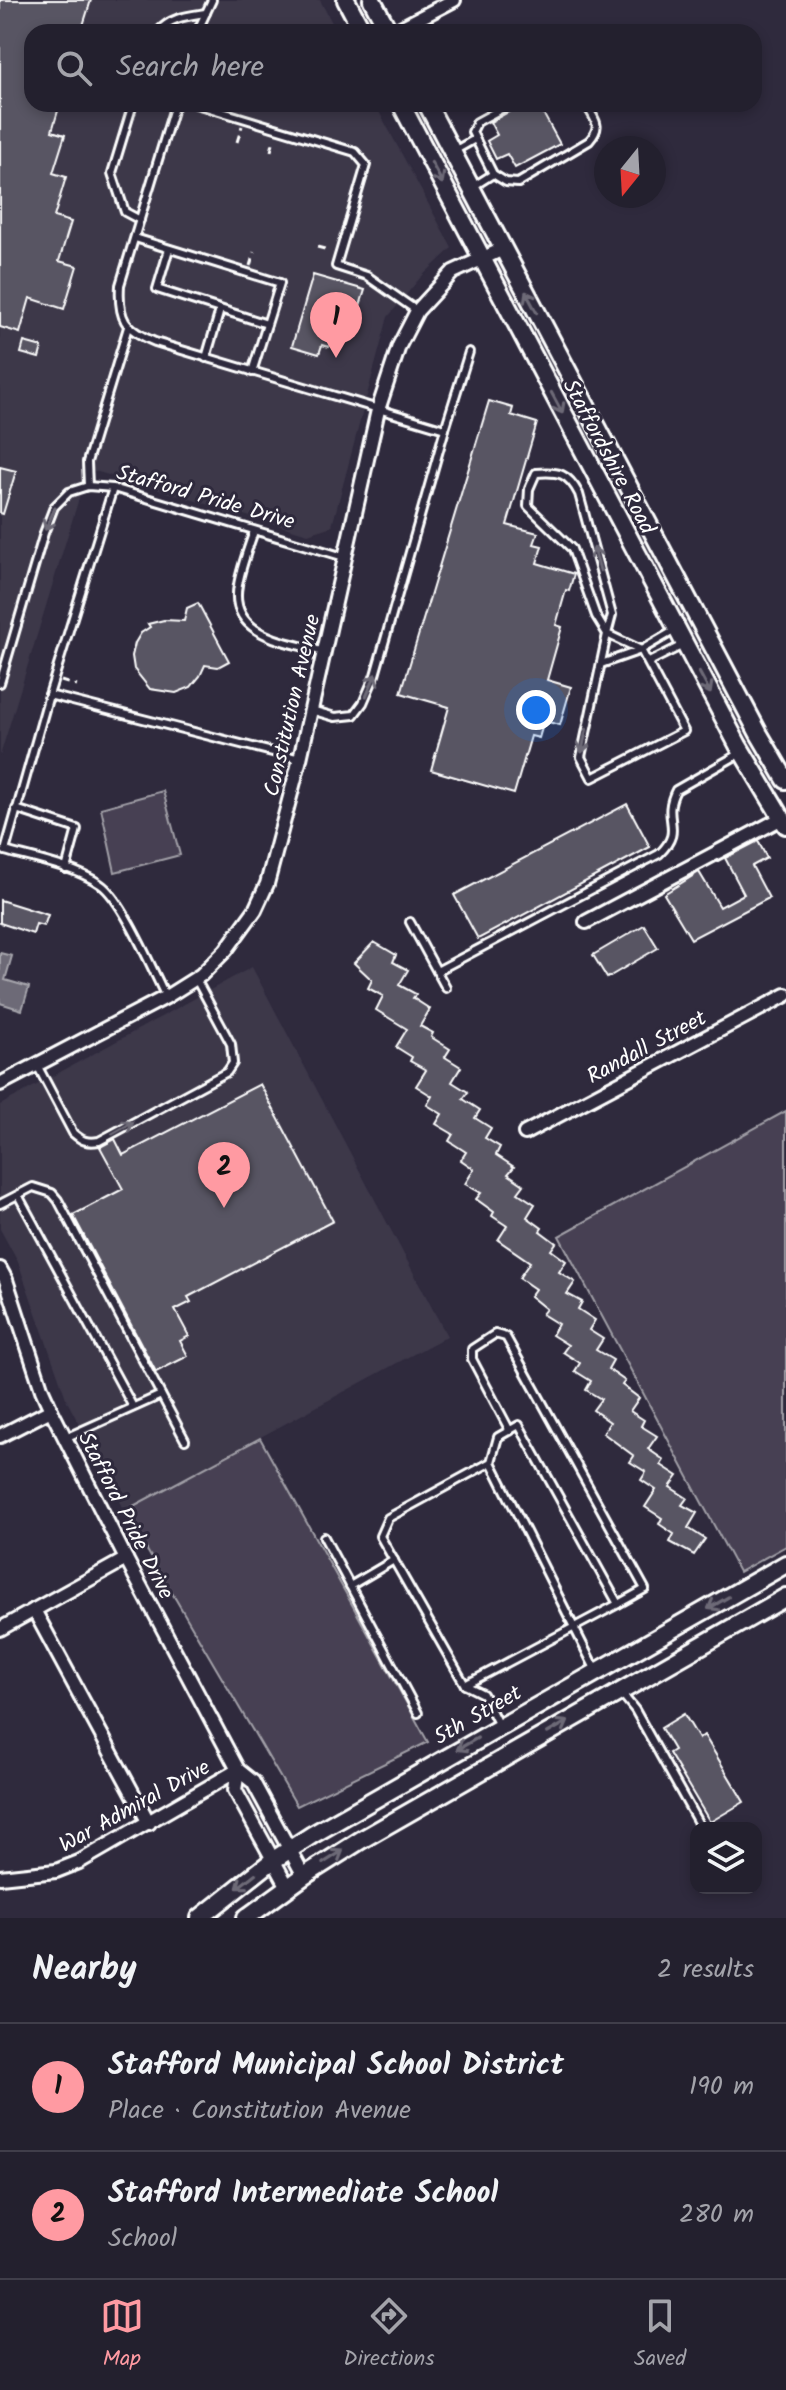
<!DOCTYPE html>
<html lang="en">
<head>
<meta charset="utf-8">
<style>
	body { margin:0; font-family:Kalam,sans-serif; background:#2b2836; color:#f1f3f6 }
	.controls { position:absolute; right:24px; bottom:24px; display:grid; overflow:hidden; border-radius:16px; box-shadow:0 4px 12px #0003 }
	.controls button { width:72px; height:72px; display:grid; place-items:center; padding:0; border:0; border-bottom:2px solid #403e4a; background:#23202e; color:#f1f3f6; font:40px sans-serif }
	.compass { position:absolute; left:594px; top:136px; width:72px; height:72px; border-radius:50%; background:#23202e; box-shadow:0 4px 12px #0003; rotate:198deg }
	.you { position:absolute; left:536px; top:710px; width:28px; height:28px; margin:-20px; border:6px solid #fff; border-radius:50%; background:#1a73e8; box-shadow:0 0 0 12px #1a73e833 }
	.badge { display:grid; place-items:center; width:52px; height:52px; border-radius:50%; background:#ff9aa2; color:#111; font-size:26px; font-weight:700 }
	.pin { position:absolute; translate:-50% -66px; filter:drop-shadow(0 2px 4px #0008) }
	.pin::after { content:''; position:absolute; top:42px; width:28px; height:24px; background:inherit; clip-path:polygon(0 0,100% 0,50% 100%) }
	.list { margin:0; padding:0; list-style:none }
	h2 { display:flex; justify-content:space-between; align-items:center; height:104px; margin:0; padding:0 32px; font-size:34px }
	h2 small { font-size:26px; font-weight:400; color:#a3a3aa }
	.list li { display:grid; grid-template-columns:52px 1fr auto; gap:24px; align-items:center; box-sizing:border-box; height:128px; padding:0 32px; border-top:2px solid #403e4a }
	.list b { display:block; font-size:30px; white-space:nowrap }
	.list p { margin:0; font-size:26px; white-space:nowrap; color:#a3a3aa }
	.list em { font-size:26px; font-style:normal; color:#a3a3aa }
	.icon { flex:none; width:44px; height:44px; fill:none; stroke:currentColor; stroke-width:2; stroke-linecap:round; stroke-linejoin:round }
	.map { position:relative; flex:none; width:786px; height:1918px; overflow:hidden }
	.search { position:absolute; background:#23202e; box-shadow:0 4px 12px #0003; left:24px; right:24px; top:24px; height:88px; display:flex; align-items:center; gap:20px; box-sizing:border-box; padding:0 28px; border-radius:24px; color:#a3a3aa; font-size:30px }
	.sheet { height:360px; background:#23202e }
	nav { display:flex; justify-content:space-around; align-items:center; box-sizing:border-box; height:112px; border-top:2px solid #403e4a; background:#23202e; font-size:22px; color:#a3a3aa }
	nav a { display:grid; justify-items:center; gap:4px }
	nav .on { color:#ff9aa2 }
	.map>svg:first-child { display:block }
</style>
</head>
<body>
<div class="map">
<svg width="786" height="1918" viewBox="0 0 786 1918">
	<rect width="100%" height="100%" fill="#2f2a3d"/>
	<filter id="ink" filterUnits="userSpaceOnUse"><feTurbulence type="fractalNoise" baseFrequency=".0125" numOctaves="2"/><feDisplacementMap in="SourceGraphic" scale="16" xChannelSelector="R" yChannelSelector="G"/><feConvolveMatrix kernelMatrix="1 2 1 2 8 2 1 2 1" color-interpolation-filters="sRGB"/></filter>
	<g filter="url(#ink)">
		<g fill="#3c3749">
			<polygon points="0,0 320,0 337,32 32,32 32,104 375,104 452,248 420,278 388,317 332,526 308,534 88,469 0,756"/>
			<polygon points="252,967 447,1336 124,1511 67,1401 18,1262 0,1229 0,1105"/>
		</g>
		<g fill="#464152" stroke="#a2a0a8" stroke-width="2">
			<polygon points="163,791 180,855 115,872 101,808"/>
			<polygon points="786,1111 786,1546 739,1572 559,1236"/>
			<polygon points="260,1438 428,1742 297,1806 124,1511"/>
		</g>
		<polygon fill="#6d6a77" stroke="#a7a6ad" stroke-width="2" points="0,953 12,956 5,980 29,987 22,1010 0,1003"/>
		<g fill="#595564" stroke="#fff" stroke-width="2">
			<polygon points="0,0 91,0 81,32 32,32 32,104 60,104 52,131 65,135 53,173 66,177 54,217 71,222 59,261 77,266 64,309 30,298 20,333 0,327"/>
			<polygon points="523,104 538,104 560,144 515,168 507,154 496,159 487,141 497,135 490,122"/>
			<polygon points="313,275 365,290 351,334 344,332 341,341 332,339 329,347 322,345 319,354 292,346"/>
			<polygon points="24,342 42,347 39,358 21,353"/>
			<polygon points="489,401 513,408 511,415 537,423 507,525 538,533 534,544 542,546 537,563 574,574 569,591 566,590 556,625 562,627 547,680 571,687 560,725 544,721 539,738 531,736 514,794 431,770 449,707 401,693"/>
			<polygon points="0,467 16,471 3,514 0,513"/>
			<polygon points="198,603 229,661 218,667 205,665 200,676 191,687 176,693 150,689 134,669 132,656 135,643 141,633 150,627 148,624 164,620 184,621 187,608"/>
			<polygon points="627,804 650,847 478,939 454,895"/>
			<polygon points="758,841 767,858 752,866 769,898 691,939 664,894 699,872 720,907 744,894 725,858"/>
			<polygon points="0,900 48,915 44,926 36,924 33,934 0,923"/>
			<polygon points="644,925 658,948 607,978 593,955"/>
			<polygon points="374,942 396,955 393,962 408,970 399,985 416,994 413,998 430,1009 420,1026 433,1033 431,1037 450,1049 445,1057 461,1067 452,1082 468,1092 463,1099 480,1110 475,1118 491,1128 485,1138 500,1147 496,1155 514,1167 508,1174 524,1185 518,1193 535,1204 527,1217 542,1228 540,1231 556,1243 551,1250 566,1261 559,1272 575,1282 567,1294 582,1302 578,1309 595,1320 589,1330 603,1339 596,1350 613,1360 608,1369 625,1381 622,1385 639,1398 630,1411 644,1420 641,1426 657,1436 648,1449 664,1460 661,1465 678,1476 670,1487 687,1498 682,1505 697,1513 688,1528 705,1539 694,1555 670,1542 674,1534 659,1524 662,1518 645,1507 656,1490 641,1480 646,1472 630,1462 634,1456 603,1433 610,1422 593,1410 601,1399 586,1390 591,1381 575,1371 580,1363 563,1352 568,1345 552,1335 558,1324 542,1314 546,1309 530,1296 535,1289 519,1278 530,1262 498,1240 507,1226 492,1216 494,1212 476,1199 481,1193 465,1184 474,1169 461,1160 466,1152 449,1141 453,1134 436,1124 442,1114 427,1105 432,1096 416,1086 426,1070 410,1061 412,1057 396,1047 407,1029 376,1010 383,996 368,988 372,980 354,963"/>
			<polygon points="260,1084 333,1221 188,1297 191,1302 175,1310 189,1336 180,1341 188,1356 156,1372 73,1215 123,1189 100,1147 115,1139 123,1155"/>
			<polygon points="684,1714 699,1739 704,1735 744,1802 710,1822 669,1753 674,1750 661,1728"/>
		</g>
		<g fill="none" stroke-linecap="round" stroke-linejoin="round">
			<g stroke="#fff" stroke-width="12">
				<g id="service">
					<path d="M158,32C171,17 187,16 206,13"/>
					<polyline points="197,32 212,0"/>
					<polyline points="133,104 112,173 125,212 140,220"/>
					<path d="M175,104L120,285C118,319 124,329 155,342L445,429L375,675L363,703L354,715L335,717L311,710"/>
					<polyline points="196,104 355,152 366,165 336,266 367,276 417,311"/>
					<polyline points="454,151 475,139"/>
					<polyline points="493,174 472,132 477,122 510,104"/>
					<path d="M474,186L493,174L506,182L518,183L589,141C603,125 595,121 586,104"/>
					<polyline points="135,238 280,283 252,372"/>
					<polyline points="169,249 157,289 267,324"/>
					<polyline points="206,358 220,310"/>
					<polyline points="445,429 469,352"/>
					<polyline points="88,486 87,462 128,327"/>
					<path d="M113,488L49,695L5,851C34,859 75,867 100,884C122,898 153,971 166,997"/>
					<path d="M254,531C248,549 241,567 238,585C228,637 289,642 325,652"/>
					<path d="M607,634L612,615L579,494C568,473 559,471 536,473L529,489L528,506L572,549L596,616L607,634L641,650L684,731L592,778L581,757L607,634"/>
					<polyline points="649,662 685,644"/>
					<polyline points="601,664 641,650 677,629"/>
					<polyline points="0,683 44,533 54,507 69,492 88,486 113,488 344,557"/>
					<polyline points="49,695 300,759"/>
					<polyline points="16,809 77,829 66,869"/>
					<polyline points="410,922 446,988"/>
					<path d="M437,971L659,854C686,828 660,821 676,790L739,754"/>
					<path d="M37,1065L73,1133C82,1141 87,1143 99,1141L227,1072L233,1063L231,1044L196,979"/>
					<polyline points="18,1195 133,1407"/>
					<polyline points="0,1204 33,1187 52,1193 58,1200 185,1440"/>
					<polyline points="510,1431 472,1359 472,1349 495,1334 506,1337 645,1589 618,1604"/>
					<polyline points="65,1438 161,1395"/>
					<polyline points="324,1537 418,1713"/>
					<polyline points="350,1586 394,1560"/>
					<polyline points="465,1685 618,1604 519,1425 498,1437 491,1462"/>
					<polyline points="622,1694 635,1710 701,1828"/>
					<polyline points="499,1726 483,1694 465,1685 380,1536 388,1518 491,1462 596,1671"/>
				</g>
			</g>
			<g stroke="#fff" stroke-width="18">
				<g id="minor">
					<polyline points="393,32 454,0"/>
					<polyline points="586,922 782,818"/>
					<polyline points="0,1084 166,997 201,975 226,950 255,910 267,884 300,759 378,410 399,346 417,311 453,272 503,249"/>
					<polyline points="525,1133 786,995"/>
					<polyline points="0,1269 6,1280 42,1390 51,1410 126,1559 238,1770 253,1782 304,1876"/>
					<polyline points="0,1436 51,1410"/>
					<polyline points="34,1610 149,1823"/>
					<polyline points="0,1629 126,1559"/>
					<polyline points="238,1770 235,1790 288,1887"/>
					<polyline points="0,1877 56,1871 79,1862 238,1770"/>
				</g>
			</g>
			<g stroke="#fff" stroke-width="22">
				<g id="secondary">
					<polyline points="346,0 363,32"/>
					<polyline points="372,0 389,32"/>
					<polyline points="401,104 738,745 786,825"/>
					<polyline points="427,104 759,734 786,780"/>
					<polyline points="200,1918 272,1861 312,1835 786,1564"/>
					<polyline points="246,1918 304,1876 361,1840 786,1597"/>
				</g>
			</g>
			<g stroke="#fff" stroke-width="3" stroke-dasharray="8 6" stroke-linecap="butt">
				<polyline points="237,142 242,126"/>
				<polyline points="271,151 274,139"/>
				<polyline points="317,247 329,250"/>
				<polyline points="250,266 254,252"/>
				<polyline points="61,681 77,686"/>
			</g>
			<use href="#service" stroke="#2f2a3d" stroke-width="6"/>
			<use href="#minor" stroke="#2f2a3d" stroke-width="12"/>
			<use href="#secondary" stroke="#2f2a3d" stroke-width="16"/>
		</g>
		<defs><path id="oneway-shaft" d="M-6 0H5M1.5-3L5.5 0L1.5 3" fill="none" stroke-width="1.6" stroke-linecap="round" stroke-linejoin="round" transform="scale(2)"/></defs>
		<g stroke="#6d6a77">
			<use href="#oneway-shaft" transform="translate(437 173) rotate(62)"/>
			<use href="#oneway-shaft" transform="translate(531 302) rotate(-118)"/>
			<use href="#oneway-shaft" transform="translate(557 403) rotate(62)"/>
			<use href="#oneway-shaft" transform="translate(50 519) rotate(114)"/>
			<use href="#oneway-shaft" transform="translate(597 559) rotate(-105)"/>
			<use href="#oneway-shaft" transform="translate(705 683) rotate(62)"/>
			<use href="#oneway-shaft" transform="translate(371 685) rotate(-67)"/>
			<use href="#oneway-shaft" transform="translate(584 741) rotate(102)"/>
			<use href="#oneway-shaft" transform="translate(123 1128) rotate(-29)"/>
			<use href="#oneway-shaft" transform="translate(718 1603) rotate(150)"/>
			<use href="#oneway-shaft" transform="translate(558 1727) rotate(-30)"/>
			<use href="#oneway-shaft" transform="translate(467 1744) rotate(150)"/>
			<use href="#oneway-shaft" transform="translate(333 1857) rotate(-32)"/>
			<use href="#oneway-shaft" transform="translate(246 1881) rotate(142)"/>
		</g>
	</g>
	<g text-anchor="middle" stroke-width="6" stroke-linejoin="round" paint-order="stroke">
		<g font-size="22" fill="#fff" stroke="#2f2a3d">
			<text transform="translate(610 456) rotate(62)" y="8">Staffordshire Road</text>
			<text transform="translate(206 496) rotate(16)" y="8">Stafford Pride Drive</text>
			<text transform="translate(291 705) rotate(-77)" y="8">Constitution Avenue</text>
			<text transform="translate(646 1046) rotate(-28)" y="8">Randall Street</text>
			<text transform="translate(127 1515) rotate(63)" y="8">Stafford Pride Drive</text>
			<text transform="translate(477 1714) rotate(-30)" y="8">5th Street</text>
			<text transform="translate(134 1805) rotate(-29)" y="8">War Admiral Drive</text>
		</g>
	</g>
</svg>
<div class="controls">
<button><svg class="icon" aria-label="layers" viewBox="0 0 24 24"><path d="M12 4l9 5-9 5-9-5zM3 14l9 5 9-5"/></svg></button>
</div>
<svg class="compass" viewBox="-18 -18 36 36"><path d="M0-13l5 13h-10z" fill="#e53935"/><path d="M0 13l5-13h-10z" fill="#a3a3aa"/></svg>
<div class="you"></div>
<div class="pin badge" style="left:336px;top:358px">1</div>
<div class="pin badge" style="left:224px;top:1208px">2</div>
<div class="search"><svg class="icon" aria-label="search" viewBox="0 0 24 24"><circle cx="10" cy="10" r="6"/><path d="M15 15l6 6"/></svg>Search here</div>
</div>
<section class="sheet">
<h2>Nearby<small>2 results</small></h2>
<ul class="list">
<li><span class="badge">1</span><div><b>Stafford Municipal School District</b><p>Place · Constitution Avenue</p></div><em>190 m</em></li>
<li><span class="badge">2</span><div><b>Stafford Intermediate School</b><p>School</p></div><em>280 m</em></li>
</ul>
</section>
<nav>
<a class="on"><svg class="icon" aria-label="map" viewBox="0 0 24 24"><path d="M3 6l6-2 6 2 6-2v14l-6 2-6-2-6 2zM9 4v14M15 6v14"/></svg>Map</a>
<a><svg class="icon" aria-label="directions" viewBox="0 0 24 24"><path d="M12 3l9 9-9 9-9-9zM9 14v-3h6M13 9l2 2-2 2"/></svg>Directions</a>
<a><svg class="icon" aria-label="saved" viewBox="0 0 24 24"><path d="M7 4h10v16l-5-4-5 4z"/></svg>Saved</a>
</nav>
</body>
</html>
